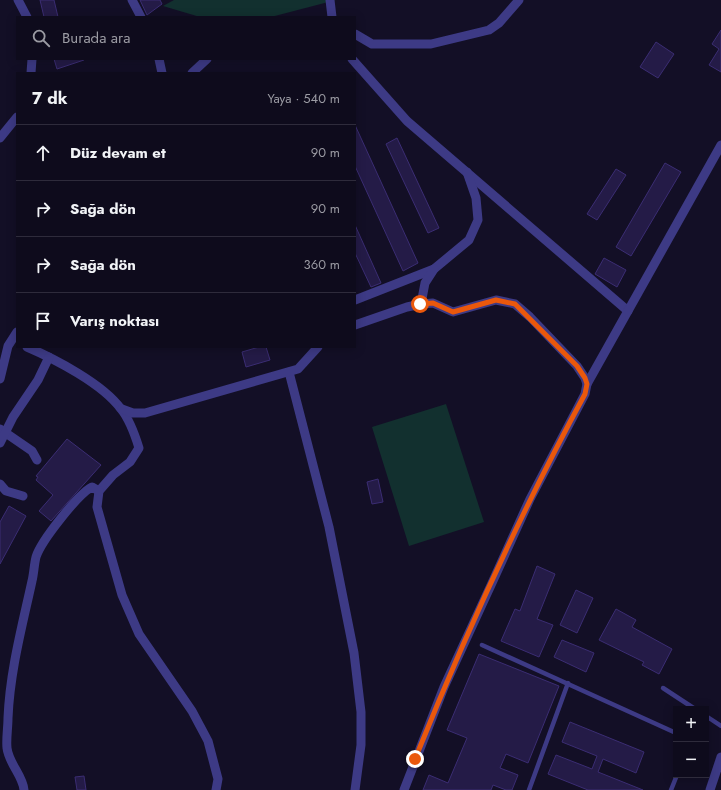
<!DOCTYPE html>
<html lang="tr">
<head>
<meta charset="utf-8">
<style>
	body { margin:0; font-family:Jost,sans-serif; background:#1c1929; color:#f1f3f6 }
	.controls { position:absolute; right:12px; bottom:12px; display:grid; overflow:hidden; border-radius:0px; box-shadow:0 2px 10px #0003 }
	.controls button { width:36px; height:36px; display:grid; place-items:center; padding:0; border:0; border-bottom:1px solid #2e2b3b; background:#0e0b1c; color:#f1f3f6; font:20px sans-serif }
	.stop { position:absolute; width:12px; height:12px; margin:-9px; border:3px solid #ea580c; border-radius:50%; background:#fff }
	.stop.end { background:#ea580c; border-color:#fff; box-shadow:0 1px 4px #0008 }
	.list { margin:0; padding:0; list-style:none }
	h2 { display:flex; justify-content:space-between; align-items:center; height:52px; margin:0; padding:0 16px; font-size:17px }
	h2 small { font-size:13px; font-weight:400; color:#9b9ba3 }
	.list li { display:grid; grid-template-columns:26px 1fr auto; gap:12px; align-items:center; box-sizing:border-box; height:56px; padding:0 16px; border-top:1px solid #2e2b3b }
	.list b { display:block; font-size:15px; white-space:nowrap }
	.list em { font-size:13px; font-style:normal; color:#9b9ba3 }
	.icon { flex:none; width:22px; height:22px; fill:none; stroke:currentColor; stroke-width:2; stroke-linecap:round; stroke-linejoin:round }
	.map { position:relative; flex:none; width:721px; height:790px; overflow:hidden }
	.search { position:absolute; background:#0e0b1c; box-shadow:0 2px 10px #0003; left:16px; top:16px; width:340px; height:44px; display:flex; align-items:center; gap:10px; box-sizing:border-box; padding:0 14px; border-radius:0px; color:#9b9ba3; font-size:15px }
	.panel { position:absolute; background:#0e0b1c; box-shadow:0 2px 10px #0003; left:16px; top:72px; width:340px; height:276px; border-radius:0px }
	.map>svg:first-child { display:block }
</style>
</head>
<body>
<div class="map">
<svg width="721" height="790" viewBox="0 0 721 790">
	<rect width="100%" height="100%" fill="#130f26"/>
	<g fill="#12302f">
		<polygon points="174,0 336,0 271,17 200,17 163,6"/>
		<polygon points="446,404 484,522 409,546 372,427"/>
	</g>
	<g fill="#241b47" stroke="#3b2d73">
		<polygon points="40,0 54,0 58,17 44,17"/>
		<polygon points="140,0 160,0 162,4 147,15"/>
		<polygon points="721,30 721,72 709,65 719,49 712,44"/>
		<polygon points="656,42 674,54 658,78 640,67"/>
		<polygon points="54,59 84,59 84,60 57,69"/>
		<polygon points="355,125 418,263 403,271 355,166"/>
		<polygon points="397,138 439,228 428,233 386,144"/>
		<polygon points="665,163 681,172 631,256 616,247"/>
		<polygon points="616,169 626,175 597,220 587,214"/>
		<polygon points="355,225 381,283 371,287 355,253"/>
		<polygon points="604,258 626,270 617,287 595,274"/>
		<polygon points="259,347 266,347 270,360 246,367 242,352"/>
		<polygon points="67,439 101,465 51,521 39,511 53,495 36,480 38,477 36,476"/>
		<polygon points="378,479 383,502 372,504 367,482"/>
		<polygon points="9,506 26,516 0,564 0,522"/>
		<polygon points="537,566 555,574 537,619 553,625 539,657 501,641 515,609 520,611"/>
		<polygon points="576,590 593,598 577,633 560,625"/>
		<polygon points="616,609 636,620 632,627 672,649 659,674 642,665 644,662 599,640"/>
		<polygon points="562,640 594,653 586,672 554,657"/>
		<polygon points="479,654 559,686 528,763 506,754 500,768 518,775 512,790 506,790 493,785 491,790 423,790 429,775 448,783 467,738 447,730"/>
		<polygon points="570,722 644,752 636,773 603,759 598,772 643,790 588,790 548,774 556,755 592,769 597,756 562,742"/>
		<polygon points="84,776 86,790 77,790 75,777"/>
	</g>
	<g fill="none" stroke-linecap="round" stroke-linejoin="round">
		<g stroke="#3d3a85" stroke-width="4.5">
			<polyline points="482,645 676,733"/>
			<polyline points="663,688 695,709"/>
			<polyline points="706,716 721,726"/>
			<polyline points="529,790 568,683"/>
			<polyline points="671,790 677,775"/>
		</g>
		<g stroke="#3d3a85" stroke-width="9">
			<polyline points="18,0 27,17"/>
			<polyline points="132,0 141,17"/>
			<polyline points="330,0 332,17"/>
			<polyline points="355,34 372,44 431,44 489,30 499,23 519,0"/>
			<polyline points="159,59 162,73"/>
			<polyline points="352,59 407,121 628,311"/>
			<polyline points="31,73 32,59"/>
			<polyline points="192,73 207,59"/>
			<polyline points="0,138 17,117"/>
			<polyline points="355,300 434,269 469,240 478,220 476,198 467,172"/>
			<polyline points="421,304 425,283 434,269"/>
			<polyline points="355,325 407,307 421,304 433,303 453,312 496,300 515,304 530,317 577,366 585,378 587,384 585,394 530,499 492,583 444,687 404,790"/>
			<path d="M27,347C55,359 103,384 121,409C130,420 135,435 139,448L130,462L113,475L99,491L97,507L122,595L139,634L192,711L208,741L218,779L216,790"/>
			<polyline points="289,372 329,527 354,653 361,712 361,745 355,790"/>
			<polyline points="0,379 8,346 17,332"/>
			<polyline points="587,384 721,145"/>
			<polyline points="122,409 133,413 145,413 298,369 318,347"/>
			<polyline points="0,429 32,451 37,460"/>
			<polyline points="0,443 13,417 38,380 49,357"/>
			<polyline points="0,484 6,491 23,496"/>
			<path d="M24,790C23,776 9,764 7,748C6,739 8,728 8,718C10,671 22,627 32,581C34,573 34,565 36,557C41,541 78,494 92,487L99,491"/>
			<polyline points="710,790 721,757"/>
		</g>
	</g>
	<g fill="none" stroke-linecap="round" stroke-linejoin="round">
		<path stroke="#ea580c" stroke-width="5" d="M415,759C465,635 521,512 585,394L587,384L585,378L577,366L515,304L496,300L453,312L433,303L420,304"/>
	</g>
</svg>
<div class="controls">
<button>+</button>
<button>−</button>
</div>
<div class="stop" style="left:420px;top:304px"></div>
<div class="stop end" style="left:415px;top:759px"></div>
<div class="search"><svg class="icon" aria-label="search" viewBox="0 0 24 24"><circle cx="10" cy="10" r="6"/><path d="M15 15l6 6"/></svg>Burada ara</div>
<section class="panel">
<h2>7 dk<small>Yaya · 540 m</small></h2>
<ul class="list">
<li><svg class="icon" aria-label="ahead" viewBox="0 0 24 24"><path d="M12 20V5M6 11l6-6 6 6"/></svg><div><b>Düz devam et</b></div><em>90 m</em></li>
<li><svg class="icon" aria-label="right" viewBox="0 0 24 24"><path d="M7 20v-9h11M14 6l5 5-5 5"/></svg><div><b>Sağa dön</b></div><em>90 m</em></li>
<li><svg class="icon" aria-label="right" viewBox="0 0 24 24"><path d="M7 20v-9h11M14 6l5 5-5 5"/></svg><div><b>Sağa dön</b></div><em>360 m</em></li>
<li><svg class="icon" aria-label="arrive" viewBox="0 0 24 24"><path d="M6 21V4h12l-3 4 3 4H6"/></svg><div><b>Varış noktası</b></div></li>
</ul>
</section>
</div>
</body>
</html>
